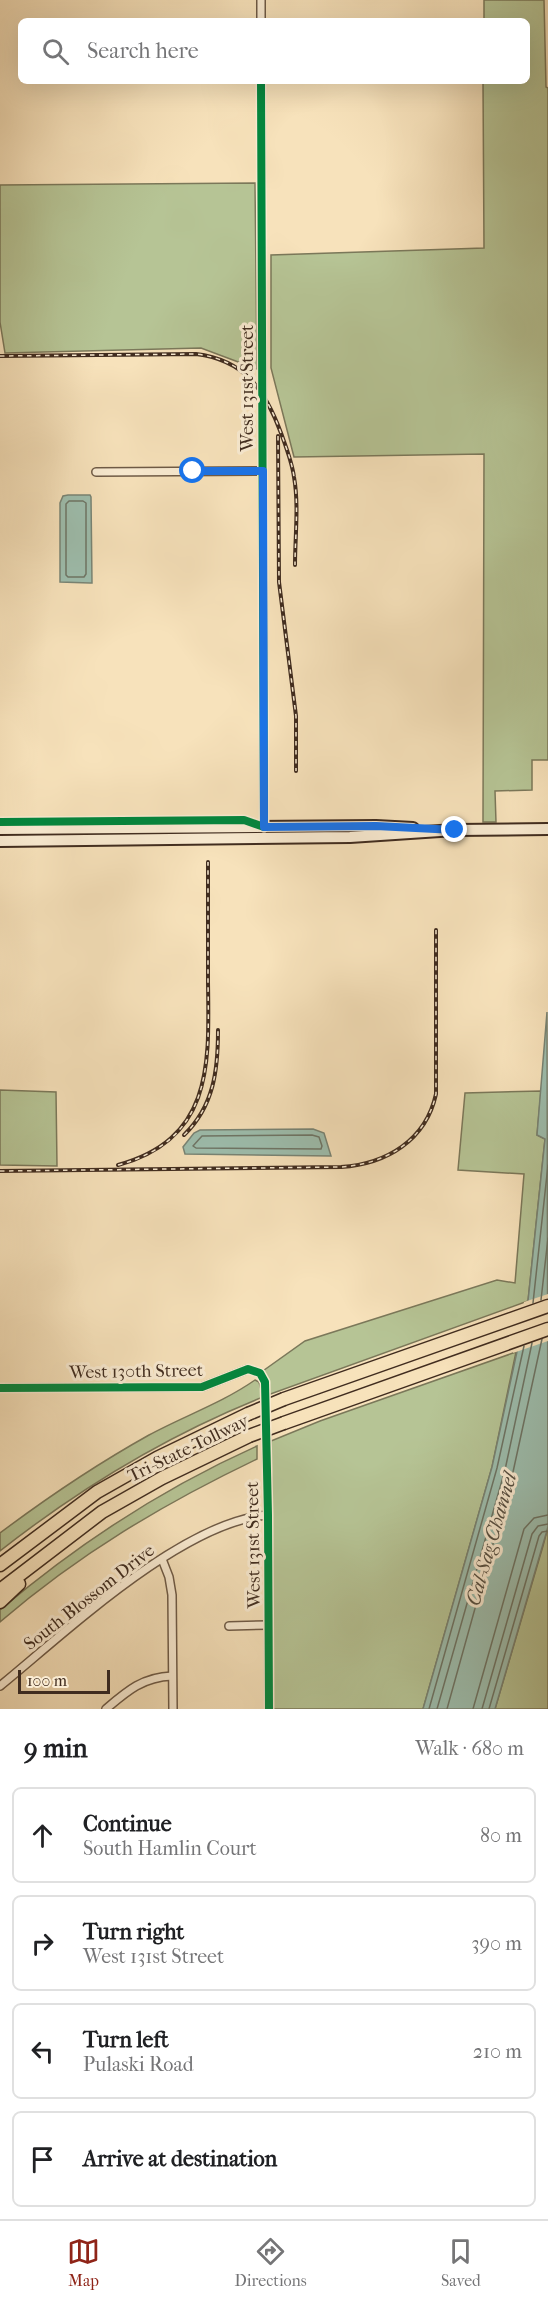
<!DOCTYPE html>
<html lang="en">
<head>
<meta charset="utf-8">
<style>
	body { margin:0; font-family:"IM FELL French Canon",serif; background:#f6f6f6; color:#202124 }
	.scale { position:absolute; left:18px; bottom:15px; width:92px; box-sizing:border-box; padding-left:6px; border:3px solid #402c1f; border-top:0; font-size:16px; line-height:21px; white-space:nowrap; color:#402c1f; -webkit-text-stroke:4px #faecd3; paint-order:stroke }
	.stop { position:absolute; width:18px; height:18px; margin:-14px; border:4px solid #1a73e8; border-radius:50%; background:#fff }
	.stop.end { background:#1a73e8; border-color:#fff; box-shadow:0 2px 6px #0008 }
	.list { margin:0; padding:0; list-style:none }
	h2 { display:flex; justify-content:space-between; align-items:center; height:78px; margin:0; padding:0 24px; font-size:26px }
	h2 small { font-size:20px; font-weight:400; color:#757577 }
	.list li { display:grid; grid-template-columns:39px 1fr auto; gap:18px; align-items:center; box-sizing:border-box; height:96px; margin:0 12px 12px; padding:0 12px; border:2px solid #e0e0e0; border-radius:9px }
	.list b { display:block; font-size:22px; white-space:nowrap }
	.list p { margin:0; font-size:20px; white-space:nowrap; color:#757577 }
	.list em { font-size:20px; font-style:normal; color:#757577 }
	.icon { flex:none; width:33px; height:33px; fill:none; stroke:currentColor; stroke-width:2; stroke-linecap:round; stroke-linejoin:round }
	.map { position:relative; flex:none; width:548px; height:1709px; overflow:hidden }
	.search { position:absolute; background:#fff; box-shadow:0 6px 24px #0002; left:18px; right:18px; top:18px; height:66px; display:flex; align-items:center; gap:15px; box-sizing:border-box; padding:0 21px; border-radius:9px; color:#757577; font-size:22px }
	.sheet { height:510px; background:#fff }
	nav { display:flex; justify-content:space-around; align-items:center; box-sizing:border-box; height:84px; border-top:2px solid #e0e0e0; background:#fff; font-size:16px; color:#757577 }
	nav a { display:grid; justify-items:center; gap:3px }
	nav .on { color:#8f2418 }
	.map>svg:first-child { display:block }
</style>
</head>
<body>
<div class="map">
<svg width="548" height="1709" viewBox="0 0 548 1709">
	<rect width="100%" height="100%" fill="#f7e2bb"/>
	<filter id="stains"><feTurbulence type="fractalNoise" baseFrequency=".00333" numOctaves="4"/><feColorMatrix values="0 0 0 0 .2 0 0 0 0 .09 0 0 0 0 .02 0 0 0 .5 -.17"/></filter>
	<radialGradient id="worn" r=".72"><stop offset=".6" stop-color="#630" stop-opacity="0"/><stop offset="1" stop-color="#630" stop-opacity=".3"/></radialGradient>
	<g fill="#b6c495" stroke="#7b785a" stroke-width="1.5">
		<polygon points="484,0 544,0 546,87 548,88 548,760 532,760 532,790 495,791 496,822 483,822 484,454 294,457 271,368 271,255 484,248 483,81 527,81 527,21 484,21"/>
		<polygon points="255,183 257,369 201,348 5,353 0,322 0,185"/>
		<polygon points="0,1090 56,1092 57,1166 0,1165"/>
		<polygon points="541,1091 537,1135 545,1139 528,1301 265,1396 260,1373 305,1341 497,1280 515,1283 524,1174 458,1170 465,1093"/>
		<polygon points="516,1352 492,1467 423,1709 273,1709 271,1441 320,1421"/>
		<path d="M255,1380L259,1382L263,1397C168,1435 80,1488 0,1551V1533C48,1497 97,1464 149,1435C184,1416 222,1403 255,1380Z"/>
		<path d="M257,1446V1459C163,1504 79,1554 0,1622V1610C79,1543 163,1488 257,1446Z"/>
		<polygon points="548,1527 548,1709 495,1709 543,1546"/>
	</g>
	<g fill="#9dbeae" stroke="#788475" stroke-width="1.5">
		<polygon points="68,495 90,495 91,497 92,583 90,583 60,582 60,503 63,496"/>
		<polygon points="547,1012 548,1527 495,1709 423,1709 492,1467 528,1301 545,1139 537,1135"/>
		<polygon points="313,1129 324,1133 331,1156 185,1154 183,1147 194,1133 200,1130"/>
	</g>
	<polygon fill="#f7e2bb" points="548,1294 548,1341 513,1353 524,1302"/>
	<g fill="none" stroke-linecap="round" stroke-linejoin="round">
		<g stroke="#6e7566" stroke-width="1.5">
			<polygon points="69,501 83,501 86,503 86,574 84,577 68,577 66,575 66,504"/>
			<polygon points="312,1135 319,1137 322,1146 321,1149 196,1148 193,1146 202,1136"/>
			<polyline points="541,1300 548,1238"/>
			<polyline points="533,1303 548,1165"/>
			<polyline points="429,1709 497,1468 524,1346"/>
			<polyline points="437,1709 505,1470 532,1343"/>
			<polyline points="447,1709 513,1472 542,1339"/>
			<polyline points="473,1709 524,1529 534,1518 548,1515"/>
			<polyline points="482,1709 532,1534 538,1526 548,1524"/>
			<polyline points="489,1709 539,1536 542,1532 548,1531"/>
		</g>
		<g stroke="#6e5a46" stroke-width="10">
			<g id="minor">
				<polyline points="261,0 261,21"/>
				<polyline points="261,81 264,828"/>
				<polyline points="96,472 263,471"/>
				<polyline points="0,1388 202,1387 248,1369 260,1373 265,1382 268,1515 269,1709"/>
				<polyline points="162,1559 169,1577 172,1595 173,1709"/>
				<polyline points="229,1626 268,1625"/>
				<path d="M0,1686C65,1633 183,1521 268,1515"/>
				<path d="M106,1709C127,1691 143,1677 172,1676"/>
			</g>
		</g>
		<g stroke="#402c1f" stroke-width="14">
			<g id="secondary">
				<polyline points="0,829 376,826 413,828"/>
				<polyline points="0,841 350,837 455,830 548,829"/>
			</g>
		</g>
		<g stroke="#402c1f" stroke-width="15">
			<g id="motorway">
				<polyline points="284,1399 548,1306"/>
				<polyline points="284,1423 548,1329"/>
				<polyline points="0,1565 97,1492 157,1458 248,1414"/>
				<polyline points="0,1590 102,1512 162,1478 249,1436"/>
				<polyline points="0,1602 19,1584"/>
			</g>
		</g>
		<use href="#minor" stroke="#faecd3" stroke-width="7"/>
		<use href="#secondary" stroke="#faecd3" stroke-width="10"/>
		<use href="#motorway" stroke="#f7e2bb" stroke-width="12"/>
		<g stroke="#402c1f" stroke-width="4">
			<g id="rail">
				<path d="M0,356L196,354C245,360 265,390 281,433C286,447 292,462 294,477C299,505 295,537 295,565"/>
				<polyline points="278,436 279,582 296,716 296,771"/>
				<path d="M184,1135C214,1106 218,1070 218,1030"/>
				<path d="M118,1165C214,1139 209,1062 208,982C208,942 208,902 208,862"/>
				<path d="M0,1171L341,1167C387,1164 426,1140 436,1094V930"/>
			</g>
		</g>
		<use href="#rail" stroke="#faecd3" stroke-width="1.5" stroke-dasharray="4.5" stroke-linecap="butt"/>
		<g stroke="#402c1f" stroke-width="15" stroke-linecap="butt">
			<g id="motorway-bridge">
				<polyline points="248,1414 284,1399"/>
				<polyline points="249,1436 284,1423"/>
			</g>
		</g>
		<use href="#motorway-bridge" stroke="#f7e2bb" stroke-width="12"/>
		<g stroke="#faecd3" stroke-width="11">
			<g id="cycleway">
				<polyline points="0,822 244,820 264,827 261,81"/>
				<polyline points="0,1388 202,1387 248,1369 260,1373 265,1382 268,1515 269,1709"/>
			</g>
		</g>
		<use href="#cycleway" stroke="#00873e" stroke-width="8"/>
	</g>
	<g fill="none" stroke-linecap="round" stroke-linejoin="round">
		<polyline stroke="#1a73e8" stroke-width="8" points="193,471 263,471 264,827 376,826 455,830"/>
	</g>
	<g text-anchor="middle" stroke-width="6" stroke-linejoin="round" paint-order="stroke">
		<g font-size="18" fill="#402c1f" stroke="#faecd3">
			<text transform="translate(247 388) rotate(-90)" y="6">West 131st Street</text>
			<text transform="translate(136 1371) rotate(-1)" y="6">West 130th Street</text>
			<text transform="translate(188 1448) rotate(-26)" y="6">Tri-State Tollway</text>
			<text transform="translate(253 1545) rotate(-91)" y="6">West 131st Street</text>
			<text transform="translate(89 1597) rotate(-38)" y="6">South Blossom Drive</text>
		</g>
		<g font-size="20" font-style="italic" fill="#575043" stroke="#faecd3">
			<text transform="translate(491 1539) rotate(-74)" y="7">Cal-Sag Channel</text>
		</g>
	</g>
	<rect width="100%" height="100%" filter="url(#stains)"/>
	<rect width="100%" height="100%" fill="url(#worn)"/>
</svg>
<div class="scale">100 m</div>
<div class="stop" style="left:193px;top:471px"></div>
<div class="stop end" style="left:455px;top:830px"></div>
<div class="search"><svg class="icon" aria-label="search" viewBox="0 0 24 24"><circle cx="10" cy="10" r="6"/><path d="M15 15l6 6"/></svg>Search here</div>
</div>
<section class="sheet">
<h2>9 min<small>Walk · 680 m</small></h2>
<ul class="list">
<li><svg class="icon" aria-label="ahead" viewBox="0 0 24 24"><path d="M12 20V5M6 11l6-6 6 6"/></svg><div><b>Continue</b><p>South Hamlin Court</p></div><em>80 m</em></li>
<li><svg class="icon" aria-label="right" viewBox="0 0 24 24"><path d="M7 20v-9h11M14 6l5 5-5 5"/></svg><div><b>Turn right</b><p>West 131st Street</p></div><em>390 m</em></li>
<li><svg class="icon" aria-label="left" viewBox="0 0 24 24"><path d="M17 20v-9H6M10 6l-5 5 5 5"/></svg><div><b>Turn left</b><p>Pulaski Road</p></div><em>210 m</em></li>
<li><svg class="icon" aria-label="arrive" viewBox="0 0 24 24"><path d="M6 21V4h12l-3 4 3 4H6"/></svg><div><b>Arrive at destination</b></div></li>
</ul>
</section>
<nav>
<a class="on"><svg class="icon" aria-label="map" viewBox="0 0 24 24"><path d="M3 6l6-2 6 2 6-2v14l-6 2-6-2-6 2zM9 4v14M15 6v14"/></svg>Map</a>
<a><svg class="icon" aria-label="directions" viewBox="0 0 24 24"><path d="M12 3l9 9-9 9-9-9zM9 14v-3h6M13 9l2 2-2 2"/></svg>Directions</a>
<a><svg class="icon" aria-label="saved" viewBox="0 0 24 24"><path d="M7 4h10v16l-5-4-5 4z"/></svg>Saved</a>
</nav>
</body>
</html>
